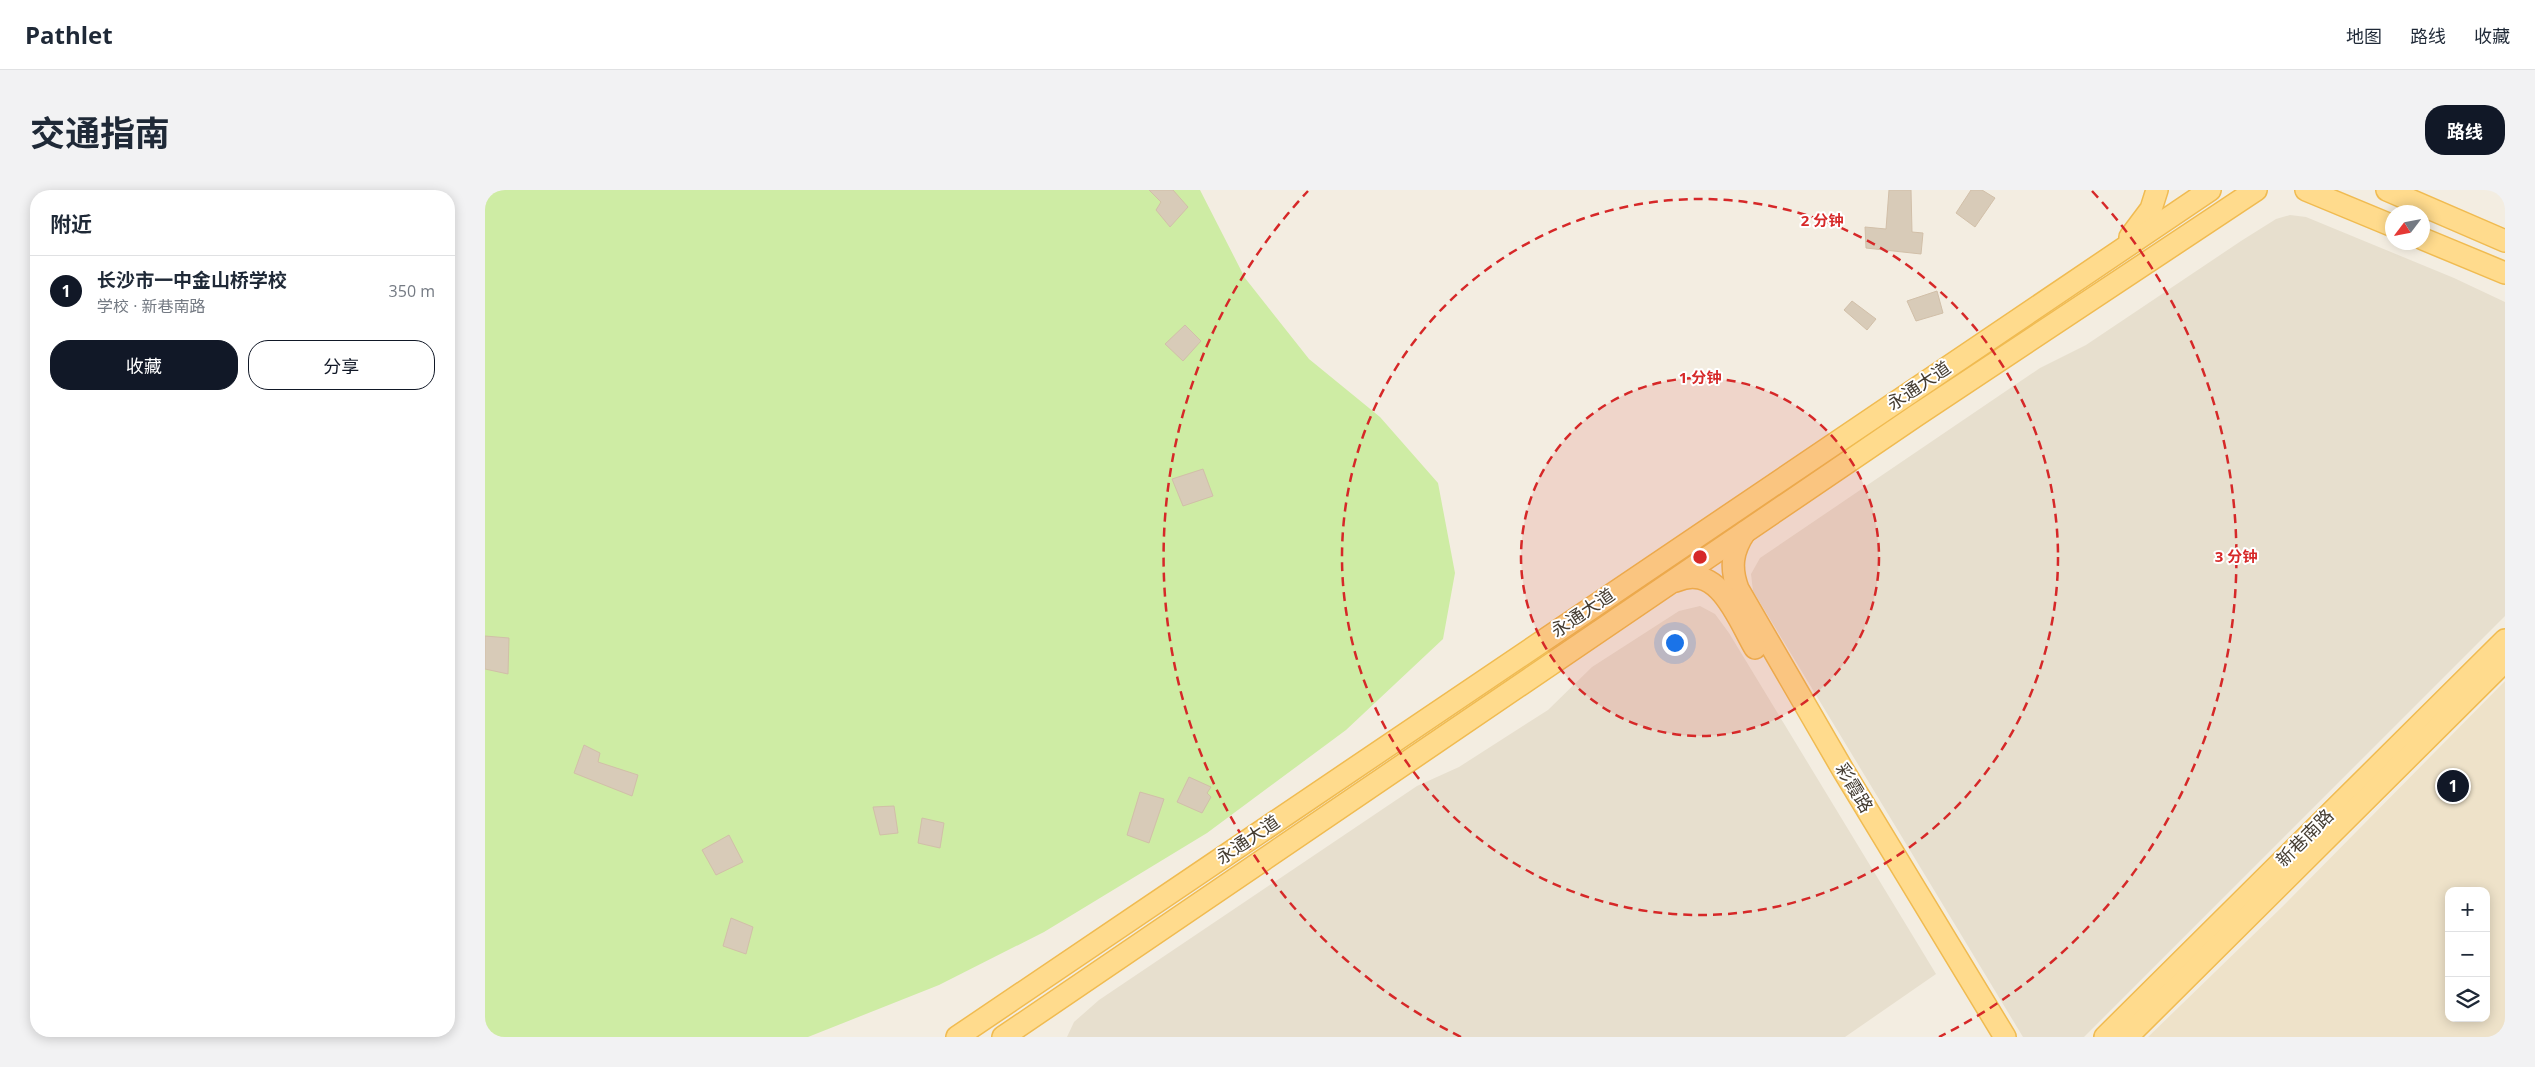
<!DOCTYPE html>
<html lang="zh">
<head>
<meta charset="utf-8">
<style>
	body { margin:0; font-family:"Open Sans","Noto Sans SC",sans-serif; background:#f2f2f3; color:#1f2937 }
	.controls { position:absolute; right:15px; bottom:15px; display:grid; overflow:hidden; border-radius:10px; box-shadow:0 2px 12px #0003 }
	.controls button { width:45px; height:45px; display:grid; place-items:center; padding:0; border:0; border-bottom:1px solid #e0e1e3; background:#fff; color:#1f2937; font:25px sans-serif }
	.compass { position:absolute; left:1900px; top:15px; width:45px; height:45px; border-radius:50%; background:#fff; box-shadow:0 2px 12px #0003; rotate:238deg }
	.you { position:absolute; left:1189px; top:452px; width:18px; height:18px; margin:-12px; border:4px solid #fff; border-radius:50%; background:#1a73e8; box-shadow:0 0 0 8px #1a73e833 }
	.badge { display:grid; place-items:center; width:32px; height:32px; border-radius:50%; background:#111827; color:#fff; font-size:16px; font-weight:700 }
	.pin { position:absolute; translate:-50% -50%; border:2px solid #fff; box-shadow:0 1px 5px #0006 }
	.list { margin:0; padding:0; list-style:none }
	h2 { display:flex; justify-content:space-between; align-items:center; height:65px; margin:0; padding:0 20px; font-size:21px }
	h2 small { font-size:16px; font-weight:400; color:#747a83 }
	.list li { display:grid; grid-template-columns:32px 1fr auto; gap:15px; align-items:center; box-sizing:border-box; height:70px; padding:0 20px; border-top:1px solid #e0e1e3 }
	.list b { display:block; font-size:19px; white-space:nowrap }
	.list p { margin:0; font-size:16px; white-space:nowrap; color:#747a83 }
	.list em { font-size:16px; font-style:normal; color:#747a83 }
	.actions { display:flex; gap:10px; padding:15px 20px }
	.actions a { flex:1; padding:11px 0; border:1px solid #111827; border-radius:20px; text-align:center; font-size:18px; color:#111827 }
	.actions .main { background:#111827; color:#fff }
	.icon { flex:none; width:28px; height:28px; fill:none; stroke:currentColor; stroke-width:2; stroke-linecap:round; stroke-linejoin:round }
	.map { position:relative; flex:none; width:2020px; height:847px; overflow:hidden; border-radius:20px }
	header { display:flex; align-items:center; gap:30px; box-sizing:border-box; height:70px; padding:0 25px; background:#fff; border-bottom:1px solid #e0e1e3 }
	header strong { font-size:24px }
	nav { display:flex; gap:28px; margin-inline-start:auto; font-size:18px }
	.intro { display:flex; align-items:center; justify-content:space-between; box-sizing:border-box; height:120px; padding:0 30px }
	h1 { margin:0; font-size:35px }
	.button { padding:12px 22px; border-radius:20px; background:#111827; color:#fff; font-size:18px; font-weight:700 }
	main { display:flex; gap:30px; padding:0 30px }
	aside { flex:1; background:#fff; border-radius:20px; box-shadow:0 2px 12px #0003 }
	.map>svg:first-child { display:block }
</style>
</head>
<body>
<header>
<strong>Pathlet</strong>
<nav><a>地图</a><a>路线</a><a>收藏</a></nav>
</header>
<div class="intro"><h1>交通指南</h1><a class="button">路线</a></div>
<main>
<aside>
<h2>附近<small></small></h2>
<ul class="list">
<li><span class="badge">1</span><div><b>长沙市一中金山桥学校</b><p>学校 · 新巷南路</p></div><em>350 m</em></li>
</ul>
<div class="actions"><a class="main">收藏</a><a>分享</a></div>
</aside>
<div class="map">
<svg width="2020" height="847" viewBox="0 0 2020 847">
	<rect width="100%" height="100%" fill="#f3ede1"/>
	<g fill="#e7dfce">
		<polygon points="1805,25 1821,27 1969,88 2020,112 2020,426 1599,847 1538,847 1268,401 1266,384 1275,368 1555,178 1601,155 1756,51 1791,29"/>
		<polygon points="1215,416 1230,424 1244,443 1451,784 1360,847 582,847 589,832 614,810 932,596 974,577 1063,520 1107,477 1194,421"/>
	</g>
	<path fill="#eee2c9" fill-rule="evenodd" d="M2020,491V847H1663L1797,717ZM1964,701H2001V828H1964Z"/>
	<polygon fill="#ceeca4" points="0,0 715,0 760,88 824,169 895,227 953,293 970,383 958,449 861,540 722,643 559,742 454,795 323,847 0,847"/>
	<g fill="#d8cbb8" stroke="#d1bfa8">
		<polygon points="664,0 688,0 703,17 685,37 671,20 676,12"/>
		<polygon points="1404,0 1426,0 1427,42 1438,43 1436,64 1381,58 1380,37 1401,39"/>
		<polygon points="1486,0 1497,0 1510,8 1490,37 1471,23"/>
		<polygon points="1452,101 1458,123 1431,131 1422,111"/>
		<polygon points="1367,111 1391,129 1382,140 1359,120"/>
		<polygon points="700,135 716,151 698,171 680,154"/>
		<polygon points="718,279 728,306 698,316 687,289"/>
		<polygon points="0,446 24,448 23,484 0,479"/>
		<polygon points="99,555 115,563 113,572 153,585 147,606 89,583"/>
		<polygon points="704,587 726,597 722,603 726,607 717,623 692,612"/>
		<polygon points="655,602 679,609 664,653 642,645"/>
		<polygon points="409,616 413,643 395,645 388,617"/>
		<polygon points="437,628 459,633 455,658 433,653"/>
		<polygon points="244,645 258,672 231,685 217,660"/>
		<polygon points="246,728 268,737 261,764 238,756"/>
	</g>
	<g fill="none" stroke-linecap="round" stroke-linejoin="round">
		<g stroke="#f0bb51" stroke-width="24">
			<g id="major">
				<polyline points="1821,0 1908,36"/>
				<polyline points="1902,0 2020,51"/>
				<polyline points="1645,47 1666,19 1672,0"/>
				<polyline points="1938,49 2020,83"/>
				<path d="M1260,342C1247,361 1245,378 1253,399L1358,580L1520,847"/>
				<path d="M1191,391C1234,372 1253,429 1270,458"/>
				<polyline points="472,847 1725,0"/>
				<polyline points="518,847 1432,225 1771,0"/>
				<polyline points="1620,847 2020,450"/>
				<polyline points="1642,847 2020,471"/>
			</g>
		</g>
		<use href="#major" stroke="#ffdb8d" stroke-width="21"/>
	</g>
	<circle cx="1215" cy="367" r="179" fill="#d62828" fill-opacity=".12"/>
	<g fill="none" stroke="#d62828" stroke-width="2.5" stroke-dasharray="9 6">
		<circle cx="1215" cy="367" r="179"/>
		<circle cx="1215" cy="367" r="358"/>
		<path d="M976 847A536 536 0 0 1 823 1M1607 1A536 536 0 0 1 1454 847"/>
	</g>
	<g text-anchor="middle" stroke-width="4" stroke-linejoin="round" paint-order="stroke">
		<g font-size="18" fill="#443c31" stroke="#fff">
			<text transform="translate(1434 196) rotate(-34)" y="6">永通大道</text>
			<text transform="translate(1098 423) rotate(-34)" y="6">永通大道</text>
			<text transform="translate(1369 598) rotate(59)" y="6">彩霞路</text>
			<text transform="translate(1820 648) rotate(-45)" y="6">新巷南路</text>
			<text transform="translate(763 650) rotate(-34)" y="6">永通大道</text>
		</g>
	</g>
	<circle cx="1215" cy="367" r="8" fill="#d62828" stroke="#fff" stroke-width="2.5"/>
	<g font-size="15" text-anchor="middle" font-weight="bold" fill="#d62828" stroke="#fff" stroke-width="4" stroke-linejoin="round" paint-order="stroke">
		<text x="1337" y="36">2 分钟</text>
		<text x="1215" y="193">1 分钟</text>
		<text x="1751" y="372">3 分钟</text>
	</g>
</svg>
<div class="controls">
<button>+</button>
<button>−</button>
<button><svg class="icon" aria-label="layers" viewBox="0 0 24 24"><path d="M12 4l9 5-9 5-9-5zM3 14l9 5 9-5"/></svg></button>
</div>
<svg class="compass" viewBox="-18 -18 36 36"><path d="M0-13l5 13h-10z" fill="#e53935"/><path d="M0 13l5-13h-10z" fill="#747a83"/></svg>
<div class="you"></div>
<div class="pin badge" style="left:1968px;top:596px">1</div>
</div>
</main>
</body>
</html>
